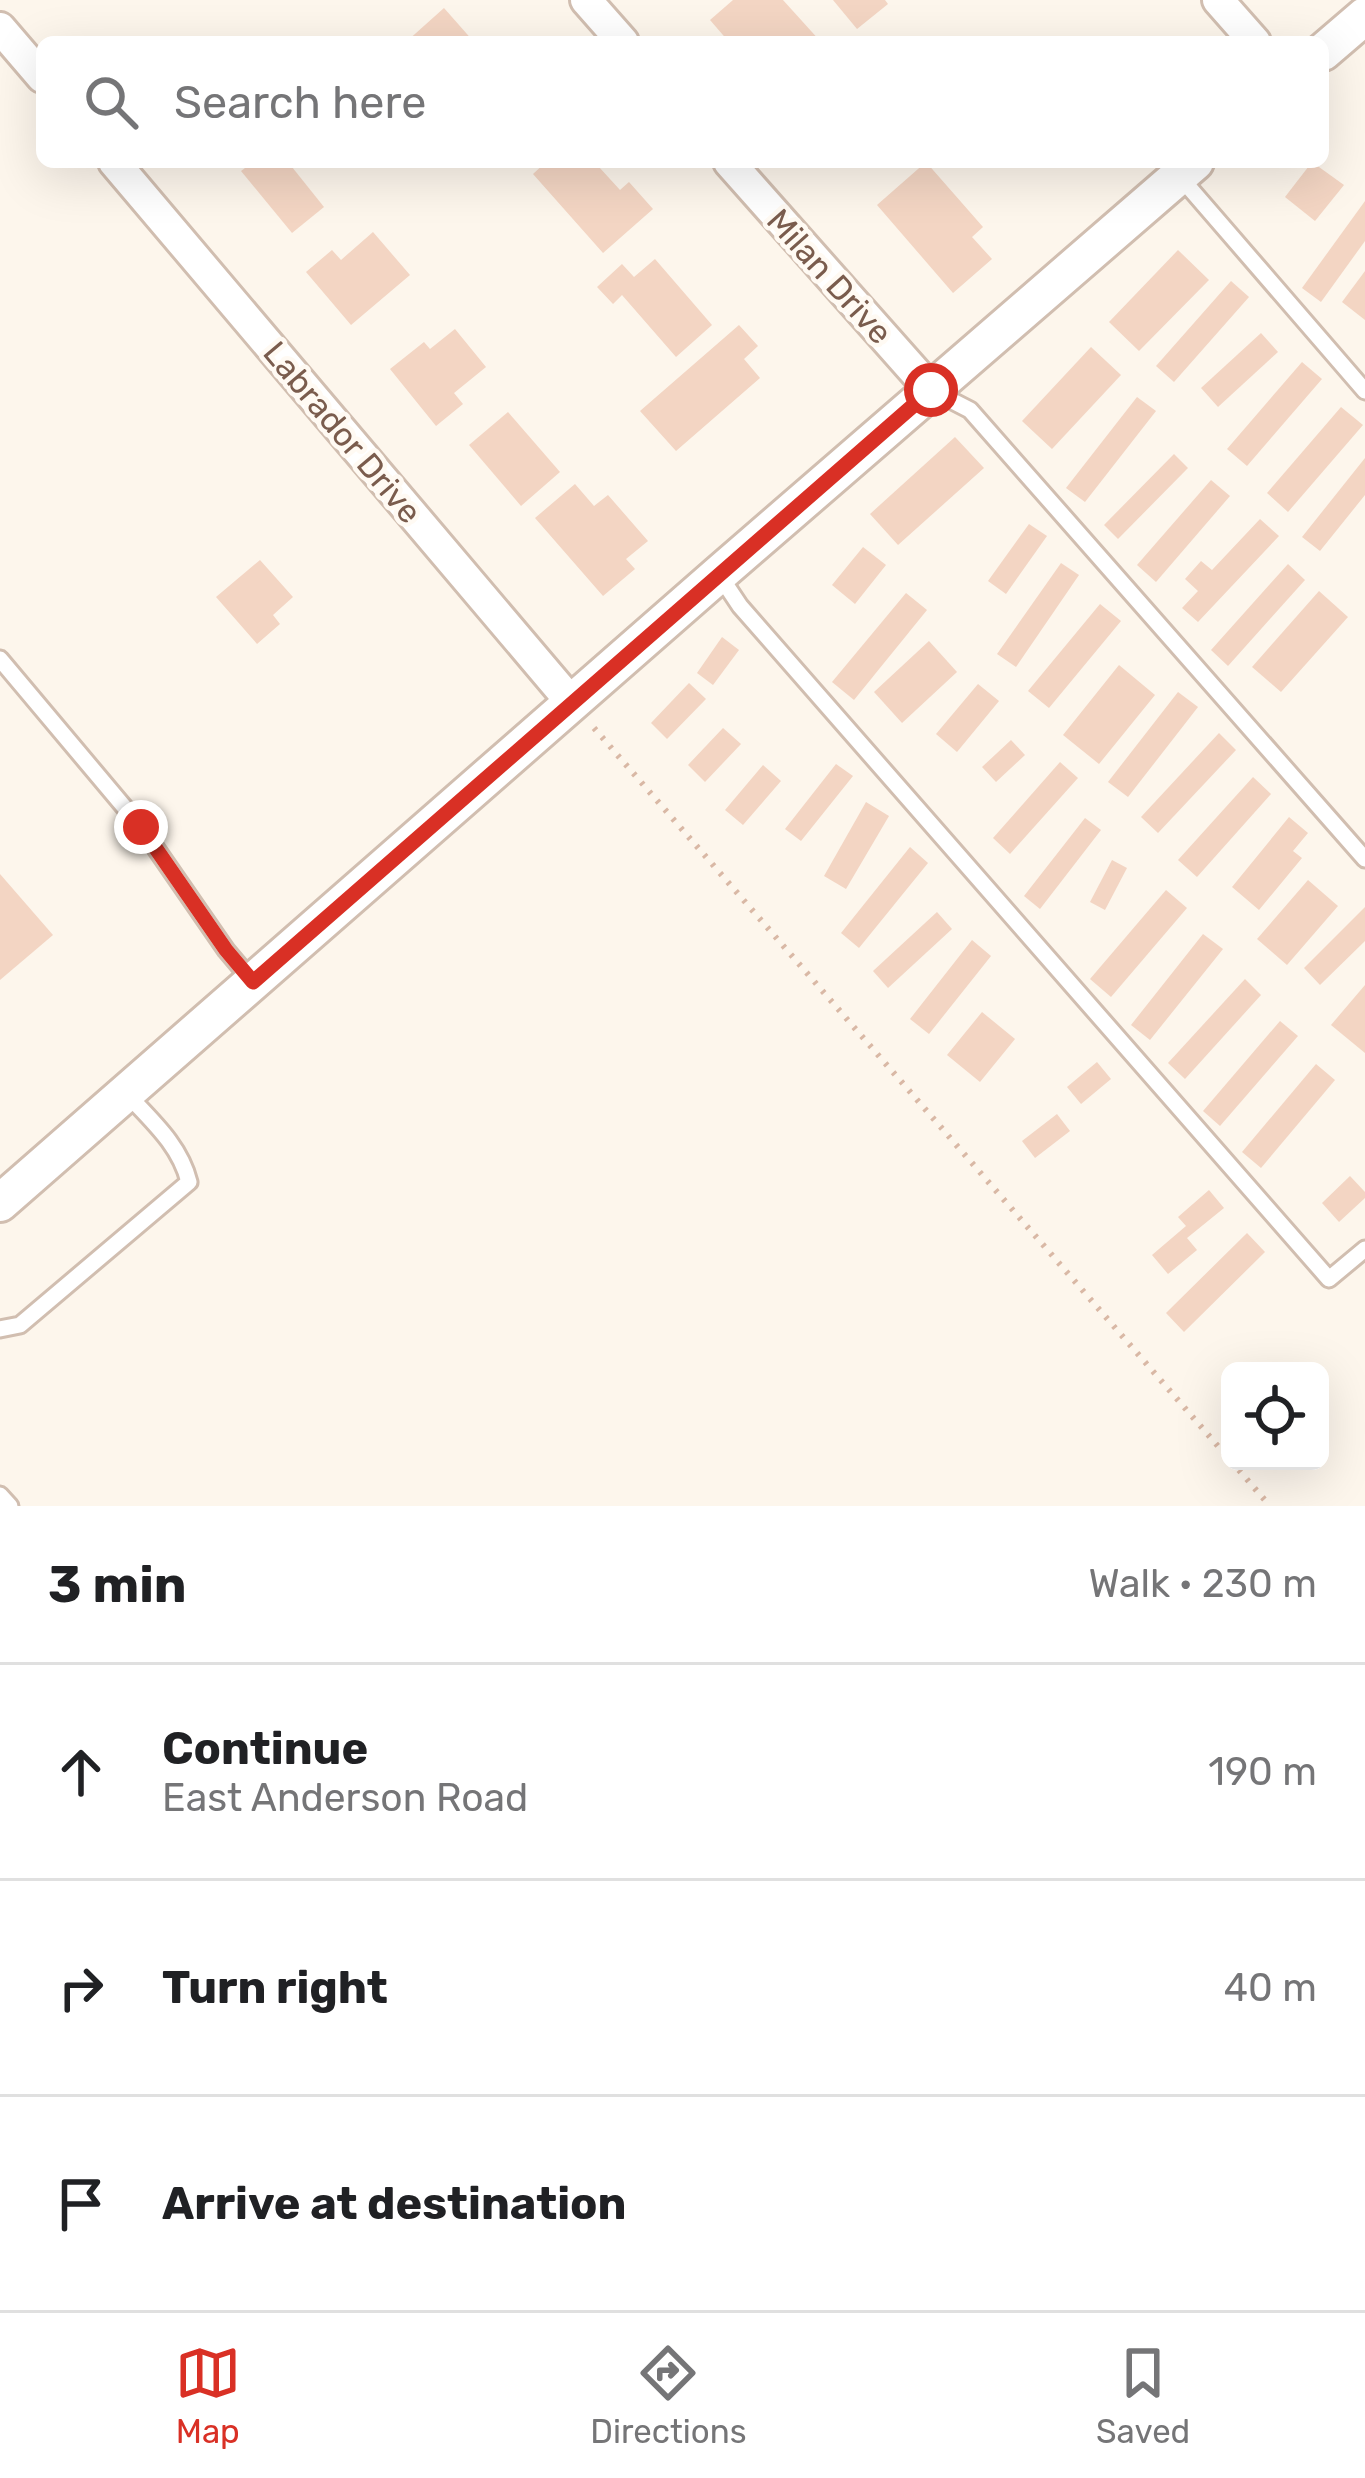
<!DOCTYPE html>
<html lang="en">
<head>
<meta charset="utf-8">
<style>
	body { margin:0; font-family:Rubik,sans-serif; background:#f2f2f2; color:#202124 }
	.controls { position:absolute; right:36px; bottom:36px; display:grid; overflow:hidden; border-radius:18px; box-shadow:0 12px 48px #0002 }
	.controls button { width:108px; height:108px; display:grid; place-items:center; padding:0; border:0; border-bottom:3px solid #e0e0e0; background:#fff; color:#202124; font:60px sans-serif }
	.stop { position:absolute; width:36px; height:36px; margin:-27px; border:9px solid #d93025; border-radius:50%; background:#fff }
	.stop.end { background:#d93025; border-color:#fff; box-shadow:0 3px 12px #0008 }
	.list { margin:0; padding:0; list-style:none }
	h2 { display:flex; justify-content:space-between; align-items:center; height:156px; margin:0; padding:0 48px; font-size:51px }
	h2 small { font-size:39px; font-weight:400; color:#757577 }
	.list li { display:grid; grid-template-columns:78px 1fr auto; gap:36px; align-items:center; box-sizing:border-box; height:216px; padding:0 48px; border-top:3px solid #e0e0e0 }
	.list b { display:block; font-size:45px; white-space:nowrap }
	.list p { margin:0; font-size:39px; white-space:nowrap; color:#757577 }
	.list em { font-size:39px; font-style:normal; color:#757577 }
	.icon { flex:none; width:66px; height:66px; fill:none; stroke:currentColor; stroke-width:2; stroke-linecap:round; stroke-linejoin:round }
	.map { position:relative; flex:none; width:1365px; height:1506px; overflow:hidden }
	.search { position:absolute; background:#fff; box-shadow:0 12px 48px #0002; left:36px; right:36px; top:36px; height:132px; display:flex; align-items:center; gap:30px; box-sizing:border-box; padding:0 42px; border-radius:18px; color:#757577; font-size:45px }
	.sheet { height:804px; background:#fff }
	nav { display:flex; justify-content:space-around; align-items:center; box-sizing:border-box; height:168px; border-top:3px solid #e0e0e0; background:#fff; font-size:33px; color:#757577 }
	nav a { display:grid; justify-items:center; gap:6px }
	nav .on { color:#d93025 }
	.map>svg:first-child { display:block }
</style>
</head>
<body>
<div class="map">
<svg width="1365" height="1506" viewBox="0 0 1365 1506">
	<rect width="100%" height="100%" fill="#fdf6ec"/>
	<g fill="#f3d5c3">
		<polygon points="733,0 783,0 821,42 729,42 710,20"/>
		<polygon points="833,0 885,0 888,4 857,29"/>
		<polygon points="444,8 474,42 406,42"/>
		<polygon points="253,162 288,162 324,207 292,233 241,171"/>
		<polygon points="546,162 605,162 599,167 620,190 629,182 653,209 603,253 533,174"/>
		<polygon points="926,162 983,227 972,237 992,259 953,293 877,205"/>
		<polygon points="1312,162 1344,185 1315,221 1285,197"/>
		<polygon points="1365,201 1365,241 1321,302 1302,288"/>
		<polygon points="373,232 410,275 351,325 306,272 332,250 341,260"/>
		<polygon points="1178,250 1209,280 1139,351 1109,322"/>
		<polygon points="655,259 712,325 676,357 622,295 613,304 597,287 622,264 634,277"/>
		<polygon points="1365,271 1365,320 1342,302"/>
		<polygon points="1231,281 1249,297 1174,382 1156,366"/>
		<polygon points="739,325 758,346 744,359 760,378 676,451 640,411"/>
		<polygon points="455,329 486,367 454,393 463,404 436,426 390,369 424,342 430,349"/>
		<polygon points="1261,333 1278,352 1218,407 1201,388"/>
		<polygon points="1091,347 1121,375 1052,449 1022,421"/>
		<polygon points="1302,362 1322,379 1247,466 1227,449"/>
		<polygon points="1137,397 1156,411 1085,502 1066,488"/>
		<polygon points="1341,407 1363,425 1288,512 1267,493"/>
		<polygon points="508,412 560,472 521,506 469,445"/>
		<polygon points="955,437 984,468 898,545 870,514"/>
		<polygon points="1174,454 1188,468 1118,539 1104,525"/>
		<polygon points="1365,458 1365,495 1320,551 1302,537"/>
		<polygon points="1211,480 1230,496 1156,582 1137,565"/>
		<polygon points="575,484 594,506 608,495 648,541 626,559 635,569 603,596 535,518"/>
		<polygon points="1260,519 1279,536 1198,622 1182,608 1198,591 1185,579 1201,561 1212,570"/>
		<polygon points="1029,524 1047,536 1006,594 988,581"/>
		<polygon points="863,547 886,565 855,604 832,585"/>
		<polygon points="260,560 293,597 273,615 280,624 257,644 216,597"/>
		<polygon points="1061,563 1079,575 1016,667 997,654"/>
		<polygon points="1288,564 1305,580 1228,666 1211,650"/>
		<polygon points="1319,591 1348,617 1281,692 1252,667"/>
		<polygon points="906,593 927,610 854,700 832,682"/>
		<polygon points="1100,604 1121,621 1049,708 1028,691"/>
		<polygon points="722,637 739,650 713,685 697,673"/>
		<polygon points="929,641 957,672 902,723 874,692"/>
		<polygon points="1119,665 1155,695 1099,764 1063,735"/>
		<polygon points="689,683 706,699 667,739 651,723"/>
		<polygon points="978,684 999,701 957,752 936,734"/>
		<polygon points="1178,692 1198,707 1128,797 1108,782"/>
		<polygon points="723,728 741,744 705,782 688,765"/>
		<polygon points="1219,733 1236,750 1158,833 1141,817"/>
		<polygon points="1011,740 1025,755 996,782 982,767"/>
		<polygon points="1060,762 1078,778 1010,854 993,838"/>
		<polygon points="836,764 853,776 801,841 785,829"/>
		<polygon points="763,765 781,781 743,825 725,810"/>
		<polygon points="1253,777 1271,794 1197,877 1178,860"/>
		<polygon points="866,802 889,816 846,889 824,876"/>
		<polygon points="1289,817 1308,833 1293,851 1302,858 1259,910 1232,887"/>
		<polygon points="1085,818 1101,830 1040,909 1024,896"/>
		<polygon points="910,847 928,863 859,948 841,933"/>
		<polygon points="1112,860 1127,868 1105,910 1090,902"/>
		<polygon points="0,874 53,935 0,980"/>
		<polygon points="1308,880 1338,906 1287,965 1257,939"/>
		<polygon points="1166,890 1187,908 1111,997 1090,979"/>
		<polygon points="1365,907 1365,941 1320,985 1304,968"/>
		<polygon points="937,912 952,929 888,988 873,971"/>
		<polygon points="1203,934 1223,949 1150,1040 1131,1025"/>
		<polygon points="972,940 991,956 929,1034 910,1019"/>
		<polygon points="1245,979 1261,995 1185,1079 1168,1063"/>
		<polygon points="1365,985 1365,1053 1331,1025"/>
		<polygon points="982,1012 1015,1039 980,1082 947,1055"/>
		<polygon points="1280,1021 1298,1036 1220,1126 1203,1111"/>
		<polygon points="1097,1062 1111,1079 1081,1104 1067,1087"/>
		<polygon points="1316,1064 1335,1080 1261,1168 1242,1152"/>
		<polygon points="1057,1114 1070,1131 1035,1158 1022,1141"/>
		<polygon points="1350,1176 1365,1192 1365,1198 1339,1222 1322,1203"/>
		<polygon points="1209,1190 1224,1208 1187,1238 1197,1250 1168,1274 1152,1255 1186,1226 1178,1217"/>
		<polygon points="1247,1233 1265,1252 1184,1332 1166,1313"/>
	</g>
	<g fill="none" stroke-linecap="round" stroke-linejoin="round">
		<g stroke="#d1beb0" stroke-width="21">
			<g id="service">
				<polyline points="1181,178 1365,391"/>
				<polyline points="933,391 970,410 1365,859"/>
				<polyline points="720,576 740,606 1329,1279 1365,1249"/>
				<polyline points="0,659 141,827 226,950 253,982"/>
				<path d="M0,1329L20,1325L189,1182C180,1145 151,1120 126,1093"/>
				<polyline points="0,1495 10,1506"/>
			</g>
		</g>
		<g stroke="#d1beb0" stroke-width="36">
			<g id="minor">
				<polyline points="586,0 623,42"/>
				<polyline points="1218,0 1255,42"/>
				<polyline points="0,28 42,77"/>
				<polyline points="114,162 572,703"/>
				<polyline points="729,162 931,390"/>
			</g>
		</g>
		<g stroke="#d1beb0" stroke-width="42">
			<g id="tertiary">
				<polyline points="1323,52 1365,16"/>
				<polyline points="0,1203 719,574 1195,162"/>
			</g>
		</g>
		<g stroke="#d9b8a5" stroke-width="6" stroke-dasharray="3 9" stroke-linecap="butt">
			<polyline points="594,728 1230,1460"/>
			<polyline points="1231,1461 1270,1506"/>
		</g>
		<use href="#service" stroke="#fff" stroke-width="15"/>
		<use href="#minor" stroke="#fff" stroke-width="30"/>
		<use href="#tertiary" stroke="#fff" stroke-width="36"/>
	</g>
	<g fill="none" stroke-linecap="round" stroke-linejoin="round">
		<polyline stroke="#d93025" stroke-width="15" points="141,827 226,950 253,982 931,390"/>
	</g>
	<g text-anchor="middle" stroke-width="9" stroke-linejoin="round" paint-order="stroke">
		<g font-size="33" fill="#7a5c4d" stroke="#fffaf3">
			<text transform="translate(830 276) rotate(48)" y="12">Milan Drive</text>
			<text transform="translate(343 432) rotate(50)" y="12">Labrador Drive</text>
		</g>
	</g>
</svg>
<div class="controls">
<button><svg class="icon" aria-label="locate" viewBox="0 0 24 24"><circle cx="12" cy="12" r="6"/><path d="M12 2v4M12 18v4M2 12h4M18 12h4"/></svg></button>
</div>
<div class="stop" style="left:931px;top:390px"></div>
<div class="stop end" style="left:141px;top:827px"></div>
<div class="search"><svg class="icon" aria-label="search" viewBox="0 0 24 24"><circle cx="10" cy="10" r="6"/><path d="M15 15l6 6"/></svg>Search here</div>
</div>
<section class="sheet">
<h2>3 min<small>Walk · 230 m</small></h2>
<ul class="list">
<li><svg class="icon" aria-label="ahead" viewBox="0 0 24 24"><path d="M12 20V5M6 11l6-6 6 6"/></svg><div><b>Continue</b><p>East Anderson Road</p></div><em>190 m</em></li>
<li><svg class="icon" aria-label="right" viewBox="0 0 24 24"><path d="M7 20v-9h11M14 6l5 5-5 5"/></svg><div><b>Turn right</b></div><em>40 m</em></li>
<li><svg class="icon" aria-label="arrive" viewBox="0 0 24 24"><path d="M6 21V4h12l-3 4 3 4H6"/></svg><div><b>Arrive at destination</b></div></li>
</ul>
</section>
<nav>
<a class="on"><svg class="icon" aria-label="map" viewBox="0 0 24 24"><path d="M3 6l6-2 6 2 6-2v14l-6 2-6-2-6 2zM9 4v14M15 6v14"/></svg>Map</a>
<a><svg class="icon" aria-label="directions" viewBox="0 0 24 24"><path d="M12 3l9 9-9 9-9-9zM9 14v-3h6M13 9l2 2-2 2"/></svg>Directions</a>
<a><svg class="icon" aria-label="saved" viewBox="0 0 24 24"><path d="M7 4h10v16l-5-4-5 4z"/></svg>Saved</a>
</nav>
</body>
</html>
